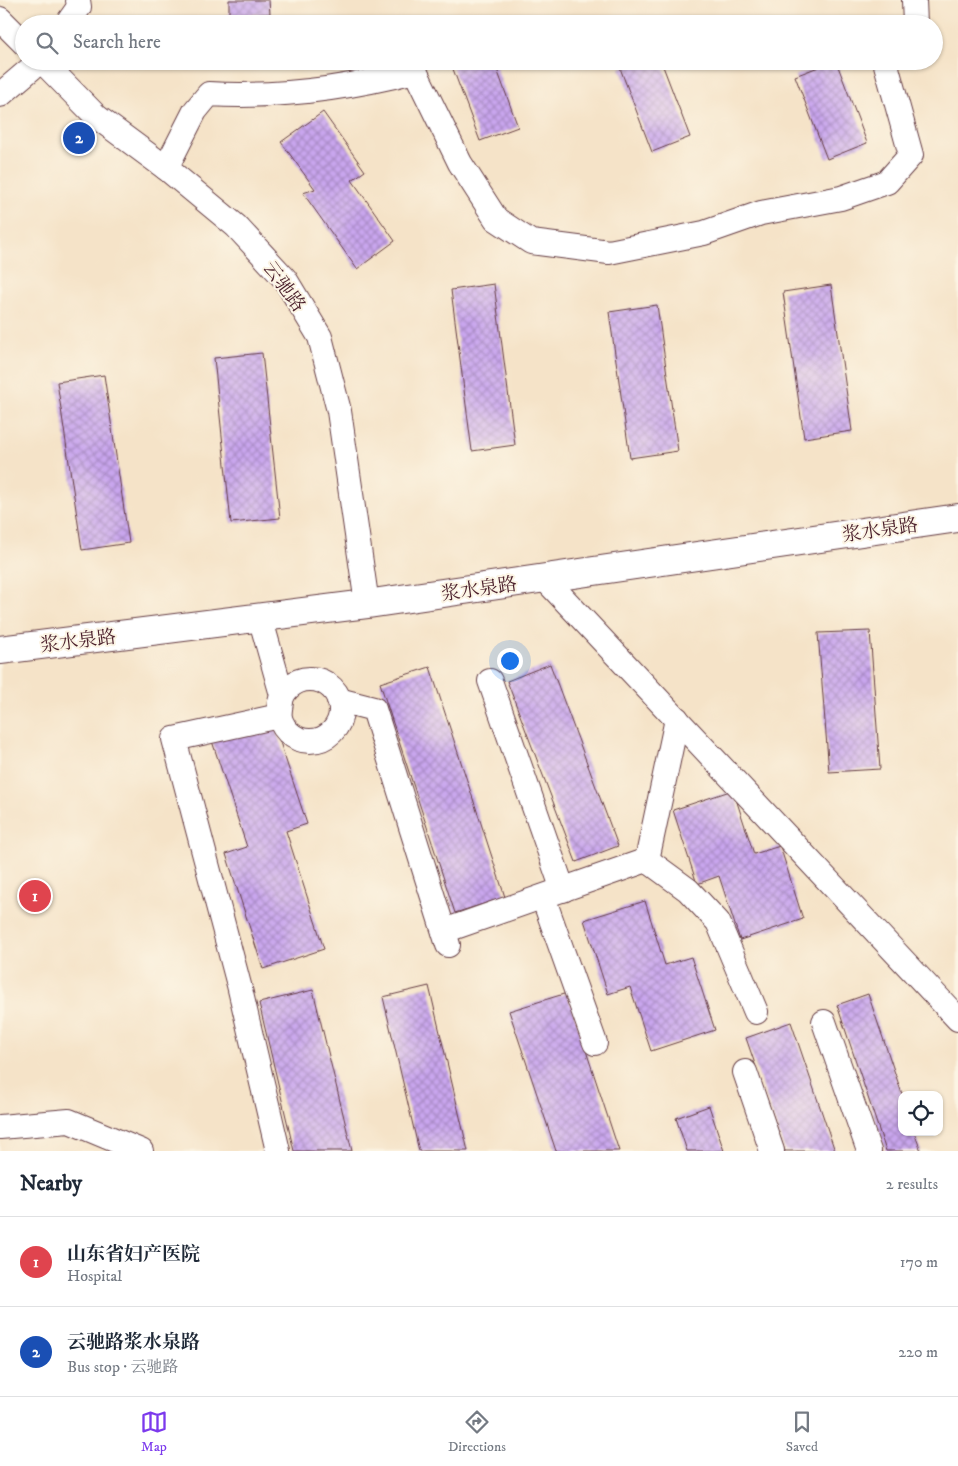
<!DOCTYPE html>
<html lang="en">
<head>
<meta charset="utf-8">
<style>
	body { margin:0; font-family:"IM FELL DW Pica","Noto Serif SC",serif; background:#f6f6f7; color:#1f2937 }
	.controls { position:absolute; right:15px; bottom:15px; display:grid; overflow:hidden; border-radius:10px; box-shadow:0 1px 4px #0004 }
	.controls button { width:45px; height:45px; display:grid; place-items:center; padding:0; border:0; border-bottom:1px solid #e0e1e3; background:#fff; color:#1f2937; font:25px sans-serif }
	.you { position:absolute; left:509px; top:660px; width:18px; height:18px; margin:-12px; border:4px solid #fff; border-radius:50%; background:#1a73e8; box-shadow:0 0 0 8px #1a73e833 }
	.badge { display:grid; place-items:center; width:32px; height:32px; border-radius:50%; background:#7c3aed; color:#fff; font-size:16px; font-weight:700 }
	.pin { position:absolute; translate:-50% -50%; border:2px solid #fff; box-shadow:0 1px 5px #0006 }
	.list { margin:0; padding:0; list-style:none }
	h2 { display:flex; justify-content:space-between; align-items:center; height:65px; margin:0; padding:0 20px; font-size:21px }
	h2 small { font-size:16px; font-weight:400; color:#747a83 }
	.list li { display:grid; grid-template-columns:32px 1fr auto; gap:15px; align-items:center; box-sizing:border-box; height:90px; padding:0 20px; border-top:1px solid #e0e1e3 }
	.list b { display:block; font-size:19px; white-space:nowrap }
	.list p { margin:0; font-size:16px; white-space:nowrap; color:#747a83 }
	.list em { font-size:16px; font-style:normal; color:#747a83 }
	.icon { flex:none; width:28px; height:28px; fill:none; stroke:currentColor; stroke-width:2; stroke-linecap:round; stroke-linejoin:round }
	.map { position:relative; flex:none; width:958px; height:1151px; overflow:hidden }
	.search { position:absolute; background:#fff; box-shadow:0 1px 4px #0004; left:15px; right:15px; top:15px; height:55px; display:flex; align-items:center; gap:12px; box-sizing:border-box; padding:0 18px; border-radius:28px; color:#747a83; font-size:19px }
	.sheet { height:245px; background:#fff }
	nav { display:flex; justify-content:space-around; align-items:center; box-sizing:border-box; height:70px; border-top:1px solid #e0e1e3; background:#fff; font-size:14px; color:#747a83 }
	nav a { display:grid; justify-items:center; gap:2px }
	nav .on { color:#7c3aed }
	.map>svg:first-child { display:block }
</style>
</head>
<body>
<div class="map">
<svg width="958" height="1151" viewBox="0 0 958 1151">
	<defs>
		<pattern id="building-cross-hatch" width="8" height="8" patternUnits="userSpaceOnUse" patternTransform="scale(1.25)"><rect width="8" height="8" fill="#c9a6ee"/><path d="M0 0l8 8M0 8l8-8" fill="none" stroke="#a587c1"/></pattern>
	</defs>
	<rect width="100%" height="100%" fill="#fcf5e5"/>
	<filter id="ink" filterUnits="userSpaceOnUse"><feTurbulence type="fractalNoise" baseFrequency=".02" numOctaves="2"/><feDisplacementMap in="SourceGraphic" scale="10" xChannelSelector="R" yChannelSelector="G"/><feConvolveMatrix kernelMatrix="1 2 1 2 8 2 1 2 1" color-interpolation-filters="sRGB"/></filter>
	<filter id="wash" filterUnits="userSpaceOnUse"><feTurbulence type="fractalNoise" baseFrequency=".0096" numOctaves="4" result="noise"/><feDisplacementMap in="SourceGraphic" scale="20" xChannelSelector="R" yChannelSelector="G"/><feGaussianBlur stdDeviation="1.12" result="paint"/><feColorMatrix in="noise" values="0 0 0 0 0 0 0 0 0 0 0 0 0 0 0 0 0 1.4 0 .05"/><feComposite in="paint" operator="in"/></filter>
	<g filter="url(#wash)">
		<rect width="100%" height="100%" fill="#f5e3c8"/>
		<g id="blocks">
			<g fill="url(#building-cross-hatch)">
				<polygon points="229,0 269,0 270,14 229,15"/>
				<polygon points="450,61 494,61 518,127 480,141"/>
				<polygon points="637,61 661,61 690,137 652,152 620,68"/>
				<polygon points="834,61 836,61 867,143 827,159 795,76"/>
				<polygon points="323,112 365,171 352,180 395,241 357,269 303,193 315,189 281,142"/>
				<polygon points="494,284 515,445 472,451 451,290"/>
				<polygon points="831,285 852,431 804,438 783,292"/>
				<polygon points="657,305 678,451 630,458 609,312"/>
				<polygon points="262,353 280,518 231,523 214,358"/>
				<polygon points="104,375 129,543 82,550 57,382"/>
				<polygon points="870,631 880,769 829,772 818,633"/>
				<polygon points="550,664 618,846 576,862 507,681"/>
				<polygon points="430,667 505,897 455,913 380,683"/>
				<polygon points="270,712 307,824 286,831 324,949 263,969 226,854 247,847 209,732"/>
				<polygon points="733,790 754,854 780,846 803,919 740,940 719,876 697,884 673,810"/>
				<polygon points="645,901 665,965 691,957 715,1030 651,1051 630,987 608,994 584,920"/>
				<polygon points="429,986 468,1151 419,1151 383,997"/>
				<polygon points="313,990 352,1151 294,1151 259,1003"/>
				<polygon points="567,993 619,1151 556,1151 509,1011"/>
				<polygon points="868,994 902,1094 902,1132 914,1132 921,1151 886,1151 837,1005"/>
				<polygon points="791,1022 835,1151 785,1151 746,1038"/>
				<polygon points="709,1106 724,1151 687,1151 676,1118"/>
			</g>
		</g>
	</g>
	<g filter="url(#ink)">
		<use href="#blocks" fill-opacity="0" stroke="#643c43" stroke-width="1"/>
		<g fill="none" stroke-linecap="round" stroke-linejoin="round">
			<g stroke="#643c43" stroke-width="26">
				<g id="minor">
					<polyline points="914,0 915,24"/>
					<polyline points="0,19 24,43"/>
					<polyline points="67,24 79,7 78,0"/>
					<polyline points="42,61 97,117 166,168 236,226 285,279 320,337 339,411 367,604"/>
					<polyline points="0,95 40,61"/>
					<path d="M166,168L195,111L209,94C278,98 349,88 415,71L460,163L496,219L531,242L609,252L704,233L761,213L841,198L887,182L911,155L885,61"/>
					<polyline points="544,578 958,1019"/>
					<polyline points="260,617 282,695 279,716 174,739 239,985 278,1151"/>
					<circle cx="310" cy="710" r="31"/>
					<polyline points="490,681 563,890"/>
					<polyline points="339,700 374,709 448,945"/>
					<polyline points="647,860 688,890 718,922 756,1012"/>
					<polyline points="543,897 595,1043"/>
					<polyline points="444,931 647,860 677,719"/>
					<polyline points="824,1022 869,1151"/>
					<polyline points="745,1072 772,1151"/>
					<polyline points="0,1127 69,1121 141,1151"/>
				</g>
			</g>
			<g stroke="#643c43" stroke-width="30">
				<polyline id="major" points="0,650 367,604 958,518"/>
			</g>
			<use href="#minor" stroke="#fff" stroke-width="24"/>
			<use href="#major" stroke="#fff" stroke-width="28"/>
		</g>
	</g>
	<g text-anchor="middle" stroke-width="4" stroke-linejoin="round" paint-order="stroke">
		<g font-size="19" fill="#4a1f2b" stroke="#fcf5e5">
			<text transform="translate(285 286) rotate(54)" y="7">云驰路</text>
			<text transform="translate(880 529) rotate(-8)" y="7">浆水泉路</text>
			<text transform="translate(479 588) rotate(-8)" y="7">浆水泉路</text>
			<text transform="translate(78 640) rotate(-7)" y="7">浆水泉路</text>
		</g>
	</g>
</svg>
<div class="controls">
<button><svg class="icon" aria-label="locate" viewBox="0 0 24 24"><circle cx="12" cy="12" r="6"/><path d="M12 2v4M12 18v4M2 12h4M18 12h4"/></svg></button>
</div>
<div class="you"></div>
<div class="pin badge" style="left:35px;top:896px;background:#e0444e">1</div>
<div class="pin badge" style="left:79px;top:138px;background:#1a4fb4">2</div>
<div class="search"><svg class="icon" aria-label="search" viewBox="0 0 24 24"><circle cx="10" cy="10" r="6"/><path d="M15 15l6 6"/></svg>Search here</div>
</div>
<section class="sheet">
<h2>Nearby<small>2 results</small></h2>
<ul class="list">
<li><span class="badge" style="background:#e0444e">1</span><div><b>山东省妇产医院</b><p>Hospital</p></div><em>170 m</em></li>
<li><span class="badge" style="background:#1a4fb4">2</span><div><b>云驰路浆水泉路</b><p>Bus stop · 云驰路</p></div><em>220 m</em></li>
</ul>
</section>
<nav>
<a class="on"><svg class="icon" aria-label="map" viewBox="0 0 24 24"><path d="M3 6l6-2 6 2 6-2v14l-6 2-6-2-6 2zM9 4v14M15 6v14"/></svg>Map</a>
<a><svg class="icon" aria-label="directions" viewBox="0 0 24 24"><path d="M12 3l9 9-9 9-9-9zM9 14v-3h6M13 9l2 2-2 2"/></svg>Directions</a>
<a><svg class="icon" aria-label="saved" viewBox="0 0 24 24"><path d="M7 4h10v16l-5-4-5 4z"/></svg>Saved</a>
</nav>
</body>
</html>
